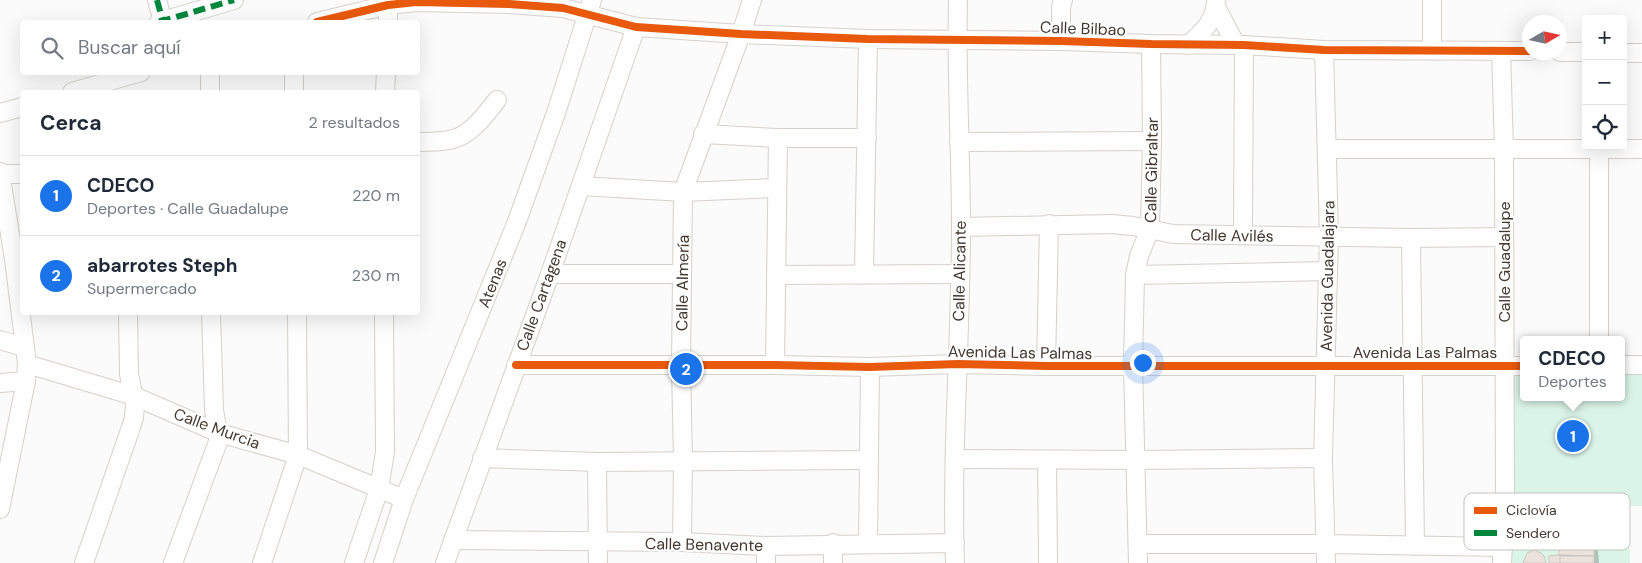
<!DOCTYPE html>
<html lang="es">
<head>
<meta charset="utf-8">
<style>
	body { margin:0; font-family:"DM Sans",sans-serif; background:#f6f6f7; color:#1f2937 }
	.controls { position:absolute; right:15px; top:15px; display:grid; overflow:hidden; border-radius:5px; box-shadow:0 5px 20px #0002 }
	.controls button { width:45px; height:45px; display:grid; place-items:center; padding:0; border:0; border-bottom:1px solid #e0e1e3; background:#fff; color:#1f2937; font:25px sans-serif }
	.compass { position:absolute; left:1522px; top:15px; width:45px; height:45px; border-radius:50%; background:#fff; box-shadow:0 5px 20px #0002; rotate:81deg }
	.you { position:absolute; left:1142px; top:362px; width:18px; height:18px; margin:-12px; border:4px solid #fff; border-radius:50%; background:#1a73e8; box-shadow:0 0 0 8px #1a73e833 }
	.badge { display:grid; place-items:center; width:32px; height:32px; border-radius:50%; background:#1a73e8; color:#fff; font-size:16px; font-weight:700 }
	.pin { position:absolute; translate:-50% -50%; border:2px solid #fff; box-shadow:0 1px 5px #0006 }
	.popup { position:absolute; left:1520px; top:336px; width:105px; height:65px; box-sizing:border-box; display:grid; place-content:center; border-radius:5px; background:#fff; filter:drop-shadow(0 1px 4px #0005); font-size:16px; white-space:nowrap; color:#747a83 }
	.popup b { font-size:19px; color:#1f2937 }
	.popup::after { content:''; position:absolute; left:50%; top:100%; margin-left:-10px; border:10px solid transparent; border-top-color:#fff }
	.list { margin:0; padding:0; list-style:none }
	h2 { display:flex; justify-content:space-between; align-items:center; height:65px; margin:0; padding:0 20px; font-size:21px }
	h2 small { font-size:16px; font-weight:400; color:#747a83 }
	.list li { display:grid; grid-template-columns:32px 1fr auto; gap:15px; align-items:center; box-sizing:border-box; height:80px; padding:0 20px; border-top:1px solid #e0e1e3 }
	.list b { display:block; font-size:19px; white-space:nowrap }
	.list p { margin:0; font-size:16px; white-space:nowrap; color:#747a83 }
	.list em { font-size:16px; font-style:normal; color:#747a83 }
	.icon { flex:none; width:28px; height:28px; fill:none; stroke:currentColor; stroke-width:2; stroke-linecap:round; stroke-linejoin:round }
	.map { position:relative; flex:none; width:1642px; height:563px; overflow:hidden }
	.search { position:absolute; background:#fff; box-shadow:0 5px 20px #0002; left:20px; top:20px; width:400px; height:55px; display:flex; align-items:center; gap:12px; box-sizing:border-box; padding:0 18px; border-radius:5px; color:#747a83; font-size:19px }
	.panel { position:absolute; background:#fff; box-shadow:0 5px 20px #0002; left:20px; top:90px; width:400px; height:225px; border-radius:5px }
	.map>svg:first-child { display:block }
</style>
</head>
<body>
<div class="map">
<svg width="1642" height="563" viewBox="0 0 1642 563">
	<rect width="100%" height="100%" fill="#fbfbfb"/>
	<polygon fill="#dbf4e8" points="1504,366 1524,366 1524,397 1622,397 1622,366 1642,366 1642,506 1629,506 1630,563 1502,563"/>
	<g fill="#0003">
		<polygon points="1552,512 1557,517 1557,544 1541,543 1541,550 1528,549 1523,545 1523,541 1521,541 1516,537 1539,518"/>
		<polygon points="1579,518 1583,522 1588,522 1598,530 1598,545 1593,545 1598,551 1599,563 1551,563 1561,557 1560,546 1578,546 1564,532"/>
	</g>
	<g fill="#eae2db" stroke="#cbc6c1">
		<rect x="1537" y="511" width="16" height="28"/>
		<polygon points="1563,516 1579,517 1579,520 1588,520 1589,524 1594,524 1594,540 1573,543 1563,532"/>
		<polygon points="1515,517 1537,517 1537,545 1522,545 1522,537 1515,537"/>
		<polygon points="1559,544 1594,545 1594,556 1559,555"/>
		<polygon points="1534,550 1541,553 1544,556 1546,563 1523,563 1527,553"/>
		<polygon points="1559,555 1561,556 1561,563 1549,563 1549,556"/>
		<rect x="1560" y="556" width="34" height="7"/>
	</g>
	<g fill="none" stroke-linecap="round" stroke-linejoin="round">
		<g stroke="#d5d0cb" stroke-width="20">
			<g id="minor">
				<polyline points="157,0 163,22"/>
				<polyline points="1216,7 1236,45"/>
				<polyline points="159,22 234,0"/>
				<polyline points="317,22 388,5 416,2 509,4 563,8 636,27 741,34 868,39 1061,41 1151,44 1244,45 1324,50 1530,51"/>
				<polyline points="388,22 388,5"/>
				<polyline points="1061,41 1061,7 1063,0"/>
				<path d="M1188,45C1202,33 1216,20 1216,0"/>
				<polyline points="1324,50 1329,236 1323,458 1326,563"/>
				<polyline points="1432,50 1432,0"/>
				<polyline points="1501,51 1504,149 1505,507 1502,563"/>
				<polyline points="1560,52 1586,52"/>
				<polyline points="1623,53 1642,53"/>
				<polyline points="294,72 294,92"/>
				<polyline points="72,92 141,72"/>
				<polyline points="210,92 210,72"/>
				<polyline points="385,92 386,72"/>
				<polyline points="0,113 22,107"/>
				<polyline points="703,134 778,138 867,138"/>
				<path d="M418,142C428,142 439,142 449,140C470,137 485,115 497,100"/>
				<polyline points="959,142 1152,141"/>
				<polyline points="1599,148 1599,340"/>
				<polyline points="1327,149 1642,149"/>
				<polyline points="0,172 14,259 27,364 26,381 0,509"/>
				<polyline points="1,174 22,174"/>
				<polyline points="581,186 683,192 776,188"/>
				<polyline points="961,227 1112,224 1133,226 1173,234 1411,238 1504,237"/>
				<polyline points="1243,234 1244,45"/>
				<polyline points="1411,238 1415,546"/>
				<polyline points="864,273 868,39"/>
				<polyline points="550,274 682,274"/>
				<polyline points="776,275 960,274"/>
				<polyline points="1135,275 1327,271"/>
				<polyline points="0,340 24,347"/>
				<polyline points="27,364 134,396 219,433 298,455 404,499"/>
				<polyline points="516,365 775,365 870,367 957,364 1046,366 1524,366"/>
				<polyline points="775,365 778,138"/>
				<polyline points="1622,365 1642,365"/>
				<polyline points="1046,366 1049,224"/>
				<polyline points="0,383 26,381"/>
				<polyline points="482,458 597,462 868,460"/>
				<polyline points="955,459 1135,460 1323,458"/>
				<polyline points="1047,460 1048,563"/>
				<polyline points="597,462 598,563"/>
				<polyline points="453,540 682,542 766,546 955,543"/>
				<polyline points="682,542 683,462 681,365 683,192 741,34 752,0"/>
				<polyline points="833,543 833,563"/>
				<polyline points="868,543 870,367"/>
				<polyline points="1138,544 1325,544 1503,547"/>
				<polyline points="766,546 766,563"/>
				<polyline points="84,563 130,430 134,418 135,404 129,374 128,312"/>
				<polyline points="173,563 219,439 214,410 211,312"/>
				<polyline points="262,563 298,455 297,312"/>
				<polyline points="354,563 379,489 385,452 384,312"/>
				<polyline points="383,563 404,499 516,224 556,113 592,0"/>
				<polyline points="445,563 550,274 636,27"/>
				<path d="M955,563C951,451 961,339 961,227C961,151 956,76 958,0"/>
				<polyline points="1138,563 1133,366 1135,275 1139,256 1150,229 1152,141 1151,44"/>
			</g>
		</g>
		<use href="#minor" stroke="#fefefe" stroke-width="18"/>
		<g stroke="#00873e" stroke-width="6" stroke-dasharray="12 6" stroke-linecap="butt">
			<polyline points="157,0 163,22"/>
			<polyline points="159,22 234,0"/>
		</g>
		<g stroke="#fff" stroke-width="11">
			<g id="cycleway">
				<polyline points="317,22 388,5 416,2 509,4 563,8 636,27 741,34 868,39 1061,41 1151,44 1244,45 1324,50 1530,51"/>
				<polyline points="516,365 775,365 870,367 957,364 1046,366 1524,366"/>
			</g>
		</g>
		<use href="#cycleway" stroke="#e8590c" stroke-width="8"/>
	</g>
	<g text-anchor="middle" stroke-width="4.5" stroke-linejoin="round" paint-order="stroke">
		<g font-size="16" fill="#44382f" stroke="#fff">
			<text transform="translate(1083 28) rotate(2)" y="6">Calle Bilbao</text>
			<text transform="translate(1151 170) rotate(-89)" y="6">Calle Gibraltar</text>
			<text transform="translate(1232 235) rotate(1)" y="6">Calle Avilés</text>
			<text transform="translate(1504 262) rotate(-90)" y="6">Calle Guadalupe</text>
			<text transform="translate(959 271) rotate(-89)" y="6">Calle Alicante</text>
			<text transform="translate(1327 276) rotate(-89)" y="6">Avenida Guadalajara</text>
			<text transform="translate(492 283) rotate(-68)" y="6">Atenas</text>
			<text transform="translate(682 283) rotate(-89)" y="6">Calle Almería</text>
			<text transform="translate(541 295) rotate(-70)" y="6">Calle Cartagena</text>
			<text transform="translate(1020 352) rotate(1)" y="6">Avenida Las Palmas</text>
			<text x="1425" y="358">Avenida Las Palmas</text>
			<text transform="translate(217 428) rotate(20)" y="6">Calle Murcia</text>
			<text transform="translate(704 544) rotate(1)" y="6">Calle Benavente</text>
		</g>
	</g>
	<rect x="1464" y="493" width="166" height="57" rx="8" fill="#fff" stroke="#c7c3c1" stroke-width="1"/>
	<rect x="1474" y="507" width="23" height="7" fill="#e8590c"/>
	<rect x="1474" y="530" width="23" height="6" fill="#00873e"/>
	<g font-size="14" fill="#44382f">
		<text x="1506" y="515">Ciclovía</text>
		<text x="1506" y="538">Sendero</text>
	</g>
</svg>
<div class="controls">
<button>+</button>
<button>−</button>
<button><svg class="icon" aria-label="locate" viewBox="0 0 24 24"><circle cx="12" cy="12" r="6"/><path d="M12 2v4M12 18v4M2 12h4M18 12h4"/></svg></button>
</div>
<svg class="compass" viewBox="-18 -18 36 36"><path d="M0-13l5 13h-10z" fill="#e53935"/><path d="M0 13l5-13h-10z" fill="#747a83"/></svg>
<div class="you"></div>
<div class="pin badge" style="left:1573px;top:436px">1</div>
<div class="popup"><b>CDECO</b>Deportes</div>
<div class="pin badge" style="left:686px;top:369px">2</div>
<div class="search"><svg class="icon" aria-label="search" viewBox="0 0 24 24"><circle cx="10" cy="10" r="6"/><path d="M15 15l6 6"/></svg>Buscar aquí</div>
<section class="panel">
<h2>Cerca<small>2 resultados</small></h2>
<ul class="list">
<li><span class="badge">1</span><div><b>CDECO</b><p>Deportes · Calle Guadalupe</p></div><em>220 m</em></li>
<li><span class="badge">2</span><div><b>abarrotes Steph</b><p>Supermercado</p></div><em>230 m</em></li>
</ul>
</section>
</div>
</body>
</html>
